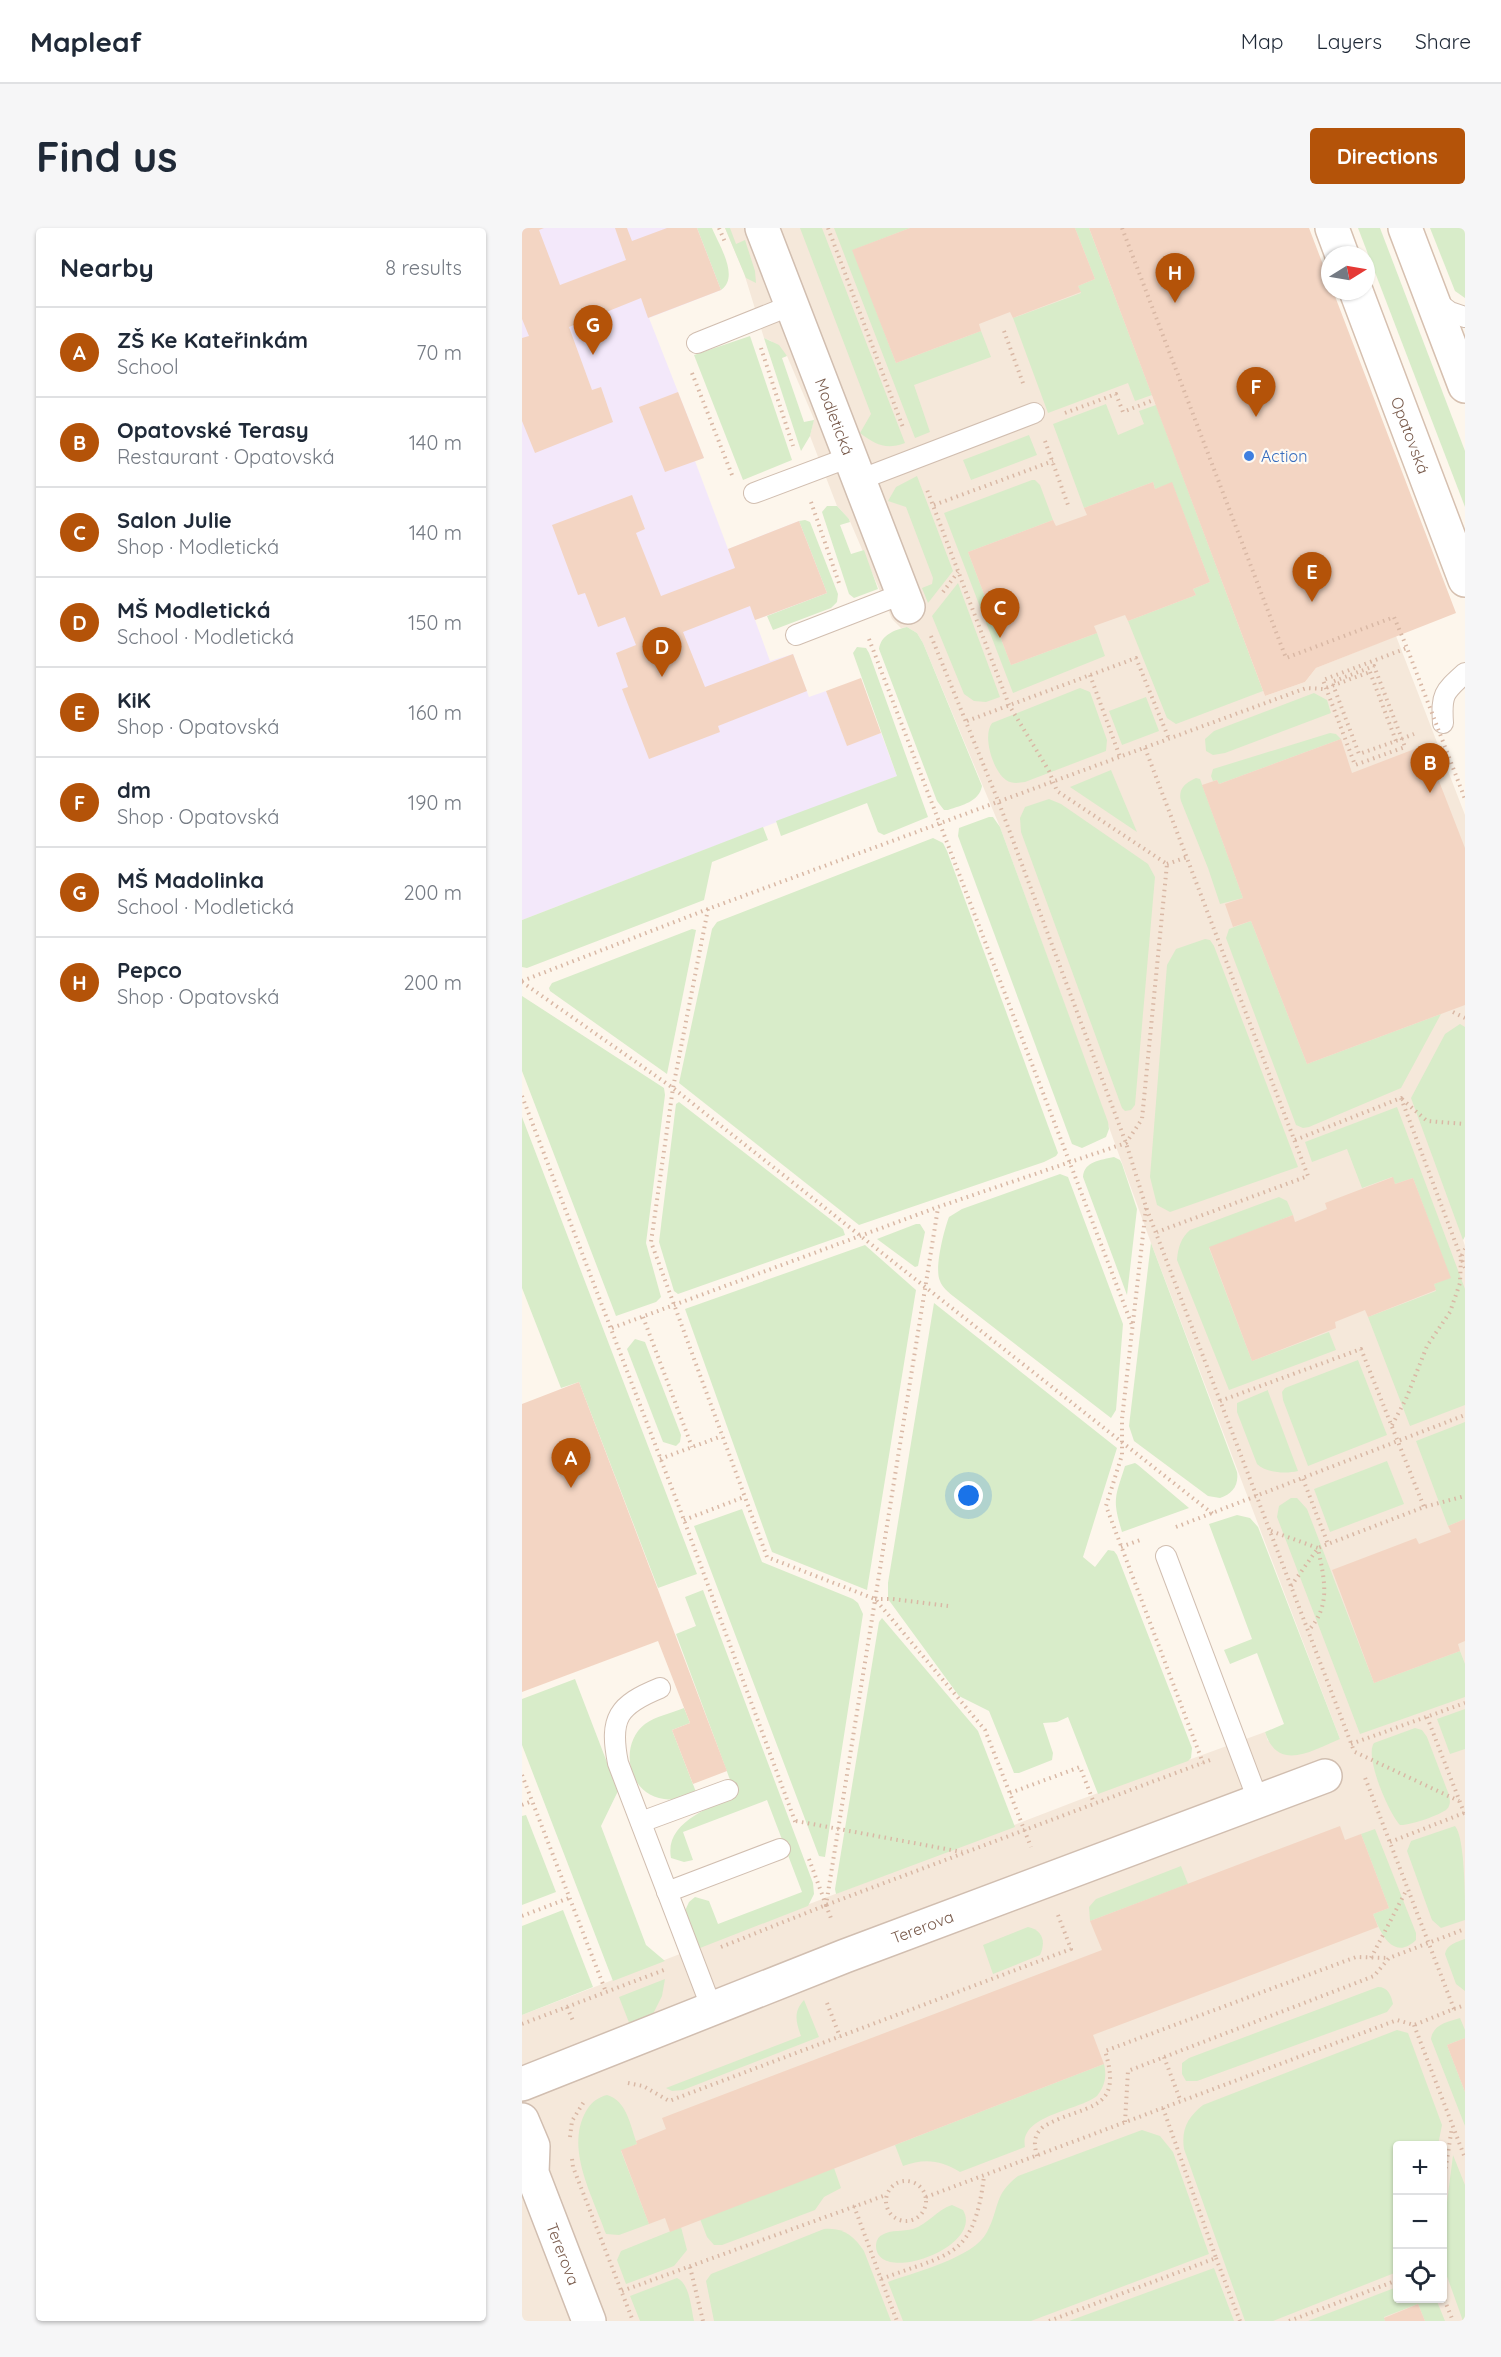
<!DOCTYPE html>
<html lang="en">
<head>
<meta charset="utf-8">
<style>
	body { margin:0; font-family:Quicksand,sans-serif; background:#f6f6f7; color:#1f2937 }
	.controls { position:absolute; right:18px; bottom:18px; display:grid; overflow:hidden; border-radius:6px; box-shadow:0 2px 4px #0004 }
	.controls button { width:54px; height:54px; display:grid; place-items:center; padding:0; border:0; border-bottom:2px solid #e0e1e3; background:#fff; color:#1f2937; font:30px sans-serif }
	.compass { position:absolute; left:799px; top:18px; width:54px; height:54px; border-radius:50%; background:#fff; box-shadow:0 2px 4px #0004; rotate:79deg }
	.you { position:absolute; left:447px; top:1268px; width:21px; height:21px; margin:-15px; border:4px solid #fff; border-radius:50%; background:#1a73e8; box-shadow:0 0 0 9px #1a73e833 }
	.badge { display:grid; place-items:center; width:39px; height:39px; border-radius:50%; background:#b45309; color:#fff; font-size:20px; font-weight:700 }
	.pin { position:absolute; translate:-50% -50px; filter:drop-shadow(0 2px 3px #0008) }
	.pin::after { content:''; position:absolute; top:32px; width:21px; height:18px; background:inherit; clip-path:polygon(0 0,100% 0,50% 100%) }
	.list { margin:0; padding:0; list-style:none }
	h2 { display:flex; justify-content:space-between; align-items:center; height:78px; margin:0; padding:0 24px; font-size:26px }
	h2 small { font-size:20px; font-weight:400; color:#747a83 }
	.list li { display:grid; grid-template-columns:39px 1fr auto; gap:18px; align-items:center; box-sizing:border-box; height:90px; padding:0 24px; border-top:2px solid #e0e1e3 }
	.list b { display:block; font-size:22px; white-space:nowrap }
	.list p { margin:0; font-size:20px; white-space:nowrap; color:#747a83 }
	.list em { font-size:20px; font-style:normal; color:#747a83 }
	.icon { flex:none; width:33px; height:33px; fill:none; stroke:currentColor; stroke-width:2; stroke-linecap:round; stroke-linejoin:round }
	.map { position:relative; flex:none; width:943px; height:2093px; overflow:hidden; border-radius:6px }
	header { display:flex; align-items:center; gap:36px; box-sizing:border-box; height:84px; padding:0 30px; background:#fff; border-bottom:2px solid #e0e1e3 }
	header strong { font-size:28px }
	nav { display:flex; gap:33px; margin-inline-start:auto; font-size:21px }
	.intro { display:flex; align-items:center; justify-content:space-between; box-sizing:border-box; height:144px; padding:0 36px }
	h1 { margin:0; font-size:42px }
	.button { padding:15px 27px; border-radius:6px; background:#b45309; color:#fff; font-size:21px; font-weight:700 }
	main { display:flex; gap:36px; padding:0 36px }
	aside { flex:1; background:#fff; border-radius:6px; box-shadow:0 2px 4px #0004 }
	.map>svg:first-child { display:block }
</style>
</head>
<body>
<header>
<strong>Mapleaf</strong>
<nav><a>Map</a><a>Layers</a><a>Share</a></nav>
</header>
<div class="intro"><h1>Find us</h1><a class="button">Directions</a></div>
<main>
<aside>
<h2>Nearby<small>8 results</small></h2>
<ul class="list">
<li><span class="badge">A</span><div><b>ZŠ Ke Kateřinkám</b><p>School</p></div><em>70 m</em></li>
<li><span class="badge">B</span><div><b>Opatovské Terasy</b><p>Restaurant · Opatovská</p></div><em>140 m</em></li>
<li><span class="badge">C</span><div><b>Salon Julie</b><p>Shop · Modletická</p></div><em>140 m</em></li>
<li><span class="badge">D</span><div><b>MŠ Modletická</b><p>School · Modletická</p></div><em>150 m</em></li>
<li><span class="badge">E</span><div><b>KiK</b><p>Shop · Opatovská</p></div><em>160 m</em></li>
<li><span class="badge">F</span><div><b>dm</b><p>Shop · Opatovská</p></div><em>190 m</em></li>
<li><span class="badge">G</span><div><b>MŠ Madolinka</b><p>School · Modletická</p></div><em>200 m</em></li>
<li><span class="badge">H</span><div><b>Pepco</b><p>Shop · Opatovská</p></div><em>200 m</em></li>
</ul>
</aside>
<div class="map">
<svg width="943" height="2093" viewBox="0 0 943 2093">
	<rect width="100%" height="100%" fill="#fdf6ec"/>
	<path fill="#f5e8da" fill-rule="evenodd" d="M203,0H567L743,468L783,454L794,440L874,408L943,587V1008L941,1012L943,1018V2093H0V1787L557,1572L743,1504L746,1513L818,1511L629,1015L478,599L401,415L395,405L385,399L379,400L370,391L327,291L315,278L288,208L292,191L265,128L249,113L242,110L222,45ZM876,1918H920V2070H876Z"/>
	<polygon fill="#f3e8fa" points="0,0 175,0 199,62 127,90 182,230 173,233 206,321 277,293 305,365 233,392 248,433 271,426 287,469 304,463 325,517 359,505 375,548 0,692"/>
	<g fill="#d8ecc9">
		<path d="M175,0H190C197,17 218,49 199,62Z"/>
		<polygon points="203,0 208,0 214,16 223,12 233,43 234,55 224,50"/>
		<path d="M278,0H300L383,215C364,222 354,217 338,205L349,186Z"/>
		<polygon points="312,0 388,0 331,22 374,135 459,103 469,129 392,157 408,204 393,210"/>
		<polygon points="553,0 567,0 630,167 613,173 606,155 526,185 491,90 559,65 556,58 573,51"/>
		<polygon points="836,0 858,0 943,223 943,279"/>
		<polygon points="908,0 943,0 943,70 933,63"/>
		<polygon points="228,108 270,232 221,252 172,127"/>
		<polygon points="242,110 257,117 265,128 260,130 282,194 292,192 288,208 279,223"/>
		<polygon points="584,176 596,207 622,196 617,183 634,177 741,463 654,496 645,490 606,393 674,367 671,361 688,354 650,255 633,261 631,254 562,280 531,196"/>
		<polygon points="507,207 515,227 449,252 441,232"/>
		<polygon points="395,248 431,343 406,375 400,360 410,356 411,350 384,279 366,273 374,259"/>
		<polygon points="510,252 513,252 518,257 531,292 446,324 489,437 575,405 583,428 491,465 422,285"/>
		<polygon points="305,278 315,278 327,291 328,294 318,297 329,326 342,322 356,361 332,370 327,366 300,284"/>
		<polygon points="283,292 288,294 316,366 315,374 309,380 251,402 245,388 305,365 277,293"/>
		<polygon points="436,355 478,469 464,474 452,473 442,466 410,388"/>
		<path d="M385,399L395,405L401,415L460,558C457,574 440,577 426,582H422L415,573L357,421C359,407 372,402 385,399Z"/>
		<polygon points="335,419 344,420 347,425 406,589 362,607 356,604 345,575 259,608 254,593 375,548 331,425"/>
		<path d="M558,460L568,464L585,512L584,523L503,554C496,555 490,556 484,552C471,543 460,508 470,495Z"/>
		<polygon points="792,465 805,472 809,485 703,525 691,527 684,523 683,511 692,503"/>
		<polygon points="624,469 637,503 600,517 587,483"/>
		<polygon points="808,505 814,506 819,511 697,556 695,552 691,553 689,548 691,541"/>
		<polygon points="589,542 615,604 548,559"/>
		<path d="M674,550L678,551L721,670L698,676L686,640L659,573C656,561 663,555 674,550Z"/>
		<polygon points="527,571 539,576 626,636 633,649 613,877 609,882 603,883 600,880 499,604 498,590 503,579"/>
		<polygon points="467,589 471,589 478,599 586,894 587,901 584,909 560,920 550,916 436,608 437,600"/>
		<polygon points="241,599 246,612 190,634 182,672 5,740 0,739 0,692"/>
		<polygon points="411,610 421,615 425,623 536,925 534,928 522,934 337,997 157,855 190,701 195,694"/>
		<polygon points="729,693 785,836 919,786 879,860 787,899 781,900 774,897 704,710 707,701"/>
		<polygon points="170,701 174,702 145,846 28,763 27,760 30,755"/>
		<polygon points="683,711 688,712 692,718 776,939 648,984 635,977 628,949 645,737 654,721"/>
		<polygon points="0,768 142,860 143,867 124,1015 139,1069 134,1074 94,1088 0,843"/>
		<polygon points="938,796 943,799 943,1008 941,1012 889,870 923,806"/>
		<polygon points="157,874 321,1001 323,1007 156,1066 152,1063 137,1014 154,876"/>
		<polygon points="875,879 943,1061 943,1177 888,1198 846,1089 914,1063 912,1056 928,1049 891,950 873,956 870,949 840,960 825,921 790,934 783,914"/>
		<polygon points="0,889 175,1346 136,1360 57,1154 39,1160 0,1060"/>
		<path d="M592,929L598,932L600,936L615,981L605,1067L561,949C562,933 579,932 592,929Z"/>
		<path d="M538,946L546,949L601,1096L594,1182L589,1190L431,1068C426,1064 420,1059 418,1053C412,1041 422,1002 427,989L440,981Z"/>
		<path d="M757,969L765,973L771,987L687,1020L730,1133L807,1104L814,1122L707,1162L655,1032C656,1019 659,1010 668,1002Z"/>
		<polygon points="394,996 398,996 403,1004 396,1038 393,1039 355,1011"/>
		<path d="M629,1015L715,1244C717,1258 710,1266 698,1270L686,1268L612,1213L607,1198Z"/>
		<polygon points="343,1017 394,1062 345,1362 250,1324 163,1081"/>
		<polygon points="412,1075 595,1220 561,1329 573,1339 586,1322 592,1323 595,1327 670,1520 669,1530 666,1533 576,1566 546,1489 535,1494 521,1495 531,1525 530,1532 497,1545 492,1545 467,1483 437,1468 366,1371 366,1355"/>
		<polygon points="113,1111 123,1114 159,1207 158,1214 154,1218 141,1214 105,1121"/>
		<polygon points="836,1132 865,1207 786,1238 761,1172 760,1164 763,1160"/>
		<path d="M746,1162V1163L776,1243C764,1246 744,1245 735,1236L715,1184V1175Z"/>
		<polygon points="943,1194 943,1291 926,1298 894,1213"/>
		<polygon points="865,1233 882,1276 808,1304 792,1261"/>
		<path d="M613,1235L616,1237L667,1280L600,1304C590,1271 593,1270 603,1238Z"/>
		<polygon points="769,1270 775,1270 785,1281 852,1455 938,1423 943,1436 943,1469 838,1506 755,1289 757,1278"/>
		<polygon points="220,1281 240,1334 331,1371 336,1375 341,1386 303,1629 297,1628 172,1298"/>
		<path d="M715,1287L728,1290L736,1299L818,1511C791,1522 756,1545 743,1504L762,1496L735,1425L708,1436L702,1422L730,1411L687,1296Z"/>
		<path d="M181,1362L291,1655L292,1666L286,1678L178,1720L162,1685L167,1674L173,1669L187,1673L196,1696L280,1664L245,1572L161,1604L171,1632L162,1634L149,1630C142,1594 189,1579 214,1568L154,1406L174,1398L163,1369Z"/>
		<polygon points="360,1390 456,1503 493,1599 314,1666 313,1661 357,1394"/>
		<polygon points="53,1451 96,1563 79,1598 124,1717 143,1733 91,1753 0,1517 0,1471"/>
		<path d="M162,1480L168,1495L150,1502L174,1564C164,1567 152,1573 142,1571C106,1567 96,1517 123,1496C134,1488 150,1485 162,1480Z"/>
		<polygon points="943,1481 943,1521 928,1526 915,1491"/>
		<path d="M893,1500L900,1502L905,1509L927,1567C928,1572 929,1577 925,1581C919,1587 886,1598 878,1597C867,1586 842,1528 852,1515Z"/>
		<polygon points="4,1587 34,1664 0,1677 0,1588"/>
		<path d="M933,1598C943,1609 943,1672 943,1692L919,1700L910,1692L885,1623L889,1613Z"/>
		<path d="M853,1601L894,1705V1712C871,1734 858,1704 851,1686L867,1680L839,1606Z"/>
		<polygon points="659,1638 666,1656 568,1693 567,1679 574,1671"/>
		<polygon points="41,1682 71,1759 0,1787 0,1698"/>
		<path d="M506,1699C521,1702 524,1714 518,1727L471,1746L461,1717Z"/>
		<path d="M943,1711V1763L934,1756L923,1726C925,1716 935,1714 943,1711Z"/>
		<polygon points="143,1751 140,1768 130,1788 108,1797 97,1769"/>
		<path d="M856,1759C866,1759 869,1767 871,1776L865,1784L675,1853H664L660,1846V1835L667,1830Z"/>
		<path d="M282,1772L297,1809L161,1862L150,1863L144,1860L279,1808C274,1794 271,1784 282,1772Z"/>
		<path d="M938,1790L943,1802V1810L925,1817L943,1864V1898L909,1811C911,1796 926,1794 938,1790Z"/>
		<path d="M875,1802L886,1805L920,1897L916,1917L876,1918L875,2044L751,2093H723L662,1921C659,1901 666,1889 681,1877Z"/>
		<path d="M582,1836C585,1848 583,1858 575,1868C556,1883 497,1887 503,1919L438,1944C419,1932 402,1930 381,1938L373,1917Z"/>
		<path d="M85,1867C104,1872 108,1896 114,1913L115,1916L99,1923L127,1996L97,2007L84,2006C71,1968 41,1918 66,1880C71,1873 77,1869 85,1867Z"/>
		<path d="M620,1902L638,1908L651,1924L687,2026L509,2093H381L366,2054C392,2044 452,2030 465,2004C478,1980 471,1967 496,1948Z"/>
		<polygon points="931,1927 943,1957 943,2093 941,2093 921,2037 921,2006"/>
		<polygon points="312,1940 319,1960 302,1969 293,1982 200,2017 192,2017 185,2009 178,1991"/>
		<path d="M430,1977L441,1982C463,2019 355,2058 354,2018C354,2013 356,2009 360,2007C369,2001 381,2004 391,2001C406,1996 416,1981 430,1977Z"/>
		<polygon points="159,1999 165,2022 152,2038 104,2056 95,2032 99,2023"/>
		<path d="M302,2001C321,1999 332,2008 342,2023L369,2093H192L184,2053L189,2046Z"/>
		<polygon points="692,2040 712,2093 547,2093"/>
		<path d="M155,2050C168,2056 169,2080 172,2093H118L108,2068Z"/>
		<polygon points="875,2059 876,2070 914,2071 923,2093 903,2093 896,2076 862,2089 863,2093 786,2093"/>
	</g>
	<g fill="#f3d5c3">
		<polygon points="0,0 22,0 17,2 38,57 104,32 93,0 105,0 110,13 145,0 175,0 199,62 126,90 119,70 47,99 70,162 79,159 91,194 13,225 0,193 0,110 7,108 0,91"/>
		<polygon points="388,0 553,0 573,51 556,58 559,64 491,90 488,84 457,96 459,103 374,135 330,22"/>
		<polygon points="567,0 787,0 808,55 808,63 811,63 934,385 794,440 783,454 743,468"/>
		<polygon points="156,164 182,230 143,244 117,179"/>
		<polygon points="631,254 633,261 650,254 688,354 671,361 674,367 606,393 603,387 572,398 575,405 489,437 446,324 531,292 534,298 565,287 562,280"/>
		<polygon points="110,267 123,301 114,305 139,368 213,340 206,321 277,293 305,365 233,392 228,378 161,404 183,459 271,426 285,463 196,498 198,504 127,531 100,461 106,459 94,425 114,417 103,389 76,399 63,365 56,367 30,297"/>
		<polygon points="339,450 359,505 325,518 304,463"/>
		<polygon points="819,511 830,545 903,517 943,620 943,777 785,836 729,693 711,699 703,676 721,670 680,557 695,552 697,556"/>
		<polygon points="871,949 873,956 891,950 929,1050 912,1056 914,1062 846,1089 843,1082 813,1094 814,1100 730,1133 687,1019 771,987 773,994 805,981 803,975"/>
		<polygon points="57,1154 205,1543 171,1556 150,1502 168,1495 136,1413 0,1464 0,1176"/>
		<polygon points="943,1291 943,1413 936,1416 938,1423 852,1455 810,1342 894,1310 897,1316 929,1304 926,1298"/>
		<polygon points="818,1598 823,1612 839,1606 867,1680 851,1686 856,1699 571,1807 582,1836 148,2004 143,1990 127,1996 99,1922 115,1916 114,1913 144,1901 140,1890 580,1722 568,1693"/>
		<polygon points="943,1810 943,1864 925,1817"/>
		<polygon points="896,2076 903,2093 863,2093 862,2090"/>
	</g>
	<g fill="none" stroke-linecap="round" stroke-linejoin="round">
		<g stroke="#d1beb0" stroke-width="22">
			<g id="lane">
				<polyline points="912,72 928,84 943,89"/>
				<polyline points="175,115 270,77"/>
				<polyline points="337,252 512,185"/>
				<polyline points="232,265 328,229"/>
				<polyline points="274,407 380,366"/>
				<path d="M921,495C919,466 922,464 943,445"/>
				<polyline points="644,1328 736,1572"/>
				<path d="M138,1460C96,1477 87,1490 96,1535L190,1781"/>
				<polyline points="119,1594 206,1562"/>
				<polyline points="145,1664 258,1621"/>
			</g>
		</g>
		<g stroke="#d1beb0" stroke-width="36">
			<g id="street">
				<path id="s1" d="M240,0L386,379"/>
				<path id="s2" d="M0,1856L323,1728L803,1548"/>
				<path id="s3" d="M0,1892L11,1918L10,1945L67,2093"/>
			</g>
		</g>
		<g stroke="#d6c0b0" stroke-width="36">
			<g id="secondary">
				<polyline points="810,0 820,27"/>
				<polyline points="883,0 943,158"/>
				<path id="s4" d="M834,63L943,352"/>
			</g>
		</g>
		<g stroke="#d9b8a5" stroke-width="4" stroke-dasharray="1.5 4.5" stroke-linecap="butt">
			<polyline points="197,0 203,14"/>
			<polyline points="306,0 382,202"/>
			<polyline points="600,0 764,430 872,389 885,420"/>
			<polyline points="482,103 502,158"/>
			<polyline points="239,120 271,218"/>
			<polyline points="170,145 210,247"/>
			<polyline points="543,185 594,166 601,184 629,173"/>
			<polyline points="523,213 546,277"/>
			<polyline points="289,274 318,358"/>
			<polyline points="412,277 531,233"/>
			<polyline points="421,364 436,344"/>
			<polyline points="409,408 477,575 604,915 624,979 832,1523"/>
			<polyline points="347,411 610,1097"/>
			<polyline points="568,447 598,529"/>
			<polyline points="445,493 614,430 647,511"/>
			<polyline points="874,513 892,506"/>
			<polyline points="623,520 786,948 635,1004"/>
			<polyline points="645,636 665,629"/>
			<polyline points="186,681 151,860 129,1014 245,1329 353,1371 463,1502 509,1619"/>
			<polyline points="0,753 186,681 784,460 801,461 848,444"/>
			<polyline points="0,754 151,860 691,1286"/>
			<polyline points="931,784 943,790"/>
			<polyline points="0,868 162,1292 274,1596"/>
			<polyline points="880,871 905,893 943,896"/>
			<polyline points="773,912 879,870 943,1040"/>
			<polyline points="624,980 600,1191 600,1227 584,1278 681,1535"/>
			<polyline points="121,1089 170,1219"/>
			<polyline points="90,1100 416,979 604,915 620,891 645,636 535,563 527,543 487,477 404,259"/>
			<polyline points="698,1173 839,1121 902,1279"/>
			<polyline points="870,1197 884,1171 905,1118 928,1084 938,1055 939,1029 943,1021"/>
			<polyline points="138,1231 200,1208"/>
			<polyline points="781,1251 806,1316 902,1279 943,1268"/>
			<polyline points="162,1292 222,1269"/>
			<polyline points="654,1299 943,1187"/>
			<path d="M749,1303L796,1320C802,1351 810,1377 786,1403"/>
			<polyline points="599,1319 618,1312"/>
			<polyline points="769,1358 796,1320 806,1316"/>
			<polyline points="353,1371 371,1371 426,1378"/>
			<polyline points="905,1489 943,1587"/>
			<polyline points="829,1516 943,1475"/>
			<polyline points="833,1524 937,1573"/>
			<polyline points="0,1547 84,1764"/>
			<polyline points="488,1565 558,1539 572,1575"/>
			<polyline points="0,1577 10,1573"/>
			<polyline points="274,1593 440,1624"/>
			<polyline points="868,1614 942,1585"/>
			<polyline points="287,1631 304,1677 416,980"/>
			<polyline points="304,1677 310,1693"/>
			<polyline points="0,1688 47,1670"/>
			<polyline points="199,1719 304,1677 688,1532"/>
			<polyline points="849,1730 885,1661"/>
			<polyline points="305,1775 318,1809"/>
			<polyline points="45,1779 52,1795"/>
			<polyline points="932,1781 943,1777"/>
			<polyline points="0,1796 142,1742"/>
			<polyline points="892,1797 943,1930"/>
			<polyline points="642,1829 659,1874"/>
			<polyline points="106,1855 121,1858 147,1873 549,1721 536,1687"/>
			<polyline points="603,1894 606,1843 852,1748 867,1730 943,1701"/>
			<polyline points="48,1909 50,1893 63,1872"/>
			<path d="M515,1928C512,1916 511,1908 521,1899C560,1875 603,1887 583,1823L834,1729L867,1730"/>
			<polyline points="50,1931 51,1939 111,2093"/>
			<circle cx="384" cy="1973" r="20"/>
			<polyline points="920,1964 930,1899"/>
			<polyline points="404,1969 875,1792 892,1797 932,1781 842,1547"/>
			<path d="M332,1978L359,2051C428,2025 452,2031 462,1948"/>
			<polyline points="694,2030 718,2093"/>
			<polyline points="168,2039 181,2093"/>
			<polyline points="359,2051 375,2093"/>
			<polyline points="100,2063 364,1967"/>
			<polyline points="920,2066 931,2093"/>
			<polyline points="527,2093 694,2030 641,1880"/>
			<polyline points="767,2093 876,2052"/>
		</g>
		<use href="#lane" stroke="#fff" stroke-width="20"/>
		<use href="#street" stroke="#fff" stroke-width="33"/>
		<use href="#secondary" stroke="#fff" stroke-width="33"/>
		<polyline stroke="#d9b8a5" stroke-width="4" stroke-dasharray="1.5 4.5" stroke-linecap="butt" points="848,444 874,513 837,526 810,454 852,438 883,519 833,537 801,452 885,420 943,571"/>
	</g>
	<circle fill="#3f7fe0" stroke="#fffaf3" stroke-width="2" cx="727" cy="228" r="6"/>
	<g text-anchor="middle" stroke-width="4.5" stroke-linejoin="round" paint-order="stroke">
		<g font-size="16" fill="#7a5c4d" stroke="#fffaf3">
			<text dy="6" stroke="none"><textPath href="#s1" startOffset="202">Modletická</textPath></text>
			<text dy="6" stroke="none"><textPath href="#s4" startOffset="154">Opatovská</textPath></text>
			<text dy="6" stroke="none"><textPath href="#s2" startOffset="430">Tererova</textPath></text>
			<text dy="6" stroke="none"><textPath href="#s3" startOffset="142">Tererova</textPath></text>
		</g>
		<g font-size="16" fill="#366cbe" stroke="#fffaf3" text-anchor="start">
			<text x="739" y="234">Action</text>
		</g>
	</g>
</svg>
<div class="controls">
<button>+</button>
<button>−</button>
<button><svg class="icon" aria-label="locate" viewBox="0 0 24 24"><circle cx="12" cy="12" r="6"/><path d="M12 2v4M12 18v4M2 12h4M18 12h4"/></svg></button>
</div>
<svg class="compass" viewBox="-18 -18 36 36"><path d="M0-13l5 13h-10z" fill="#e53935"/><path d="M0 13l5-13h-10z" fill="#747a83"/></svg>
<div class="you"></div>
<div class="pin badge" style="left:49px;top:1260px">A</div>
<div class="pin badge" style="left:908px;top:565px">B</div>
<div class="pin badge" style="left:478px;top:410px">C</div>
<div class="pin badge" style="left:140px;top:449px">D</div>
<div class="pin badge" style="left:790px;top:374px">E</div>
<div class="pin badge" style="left:734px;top:189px">F</div>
<div class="pin badge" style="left:71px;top:127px">G</div>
<div class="pin badge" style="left:653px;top:75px">H</div>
</div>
</main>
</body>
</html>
